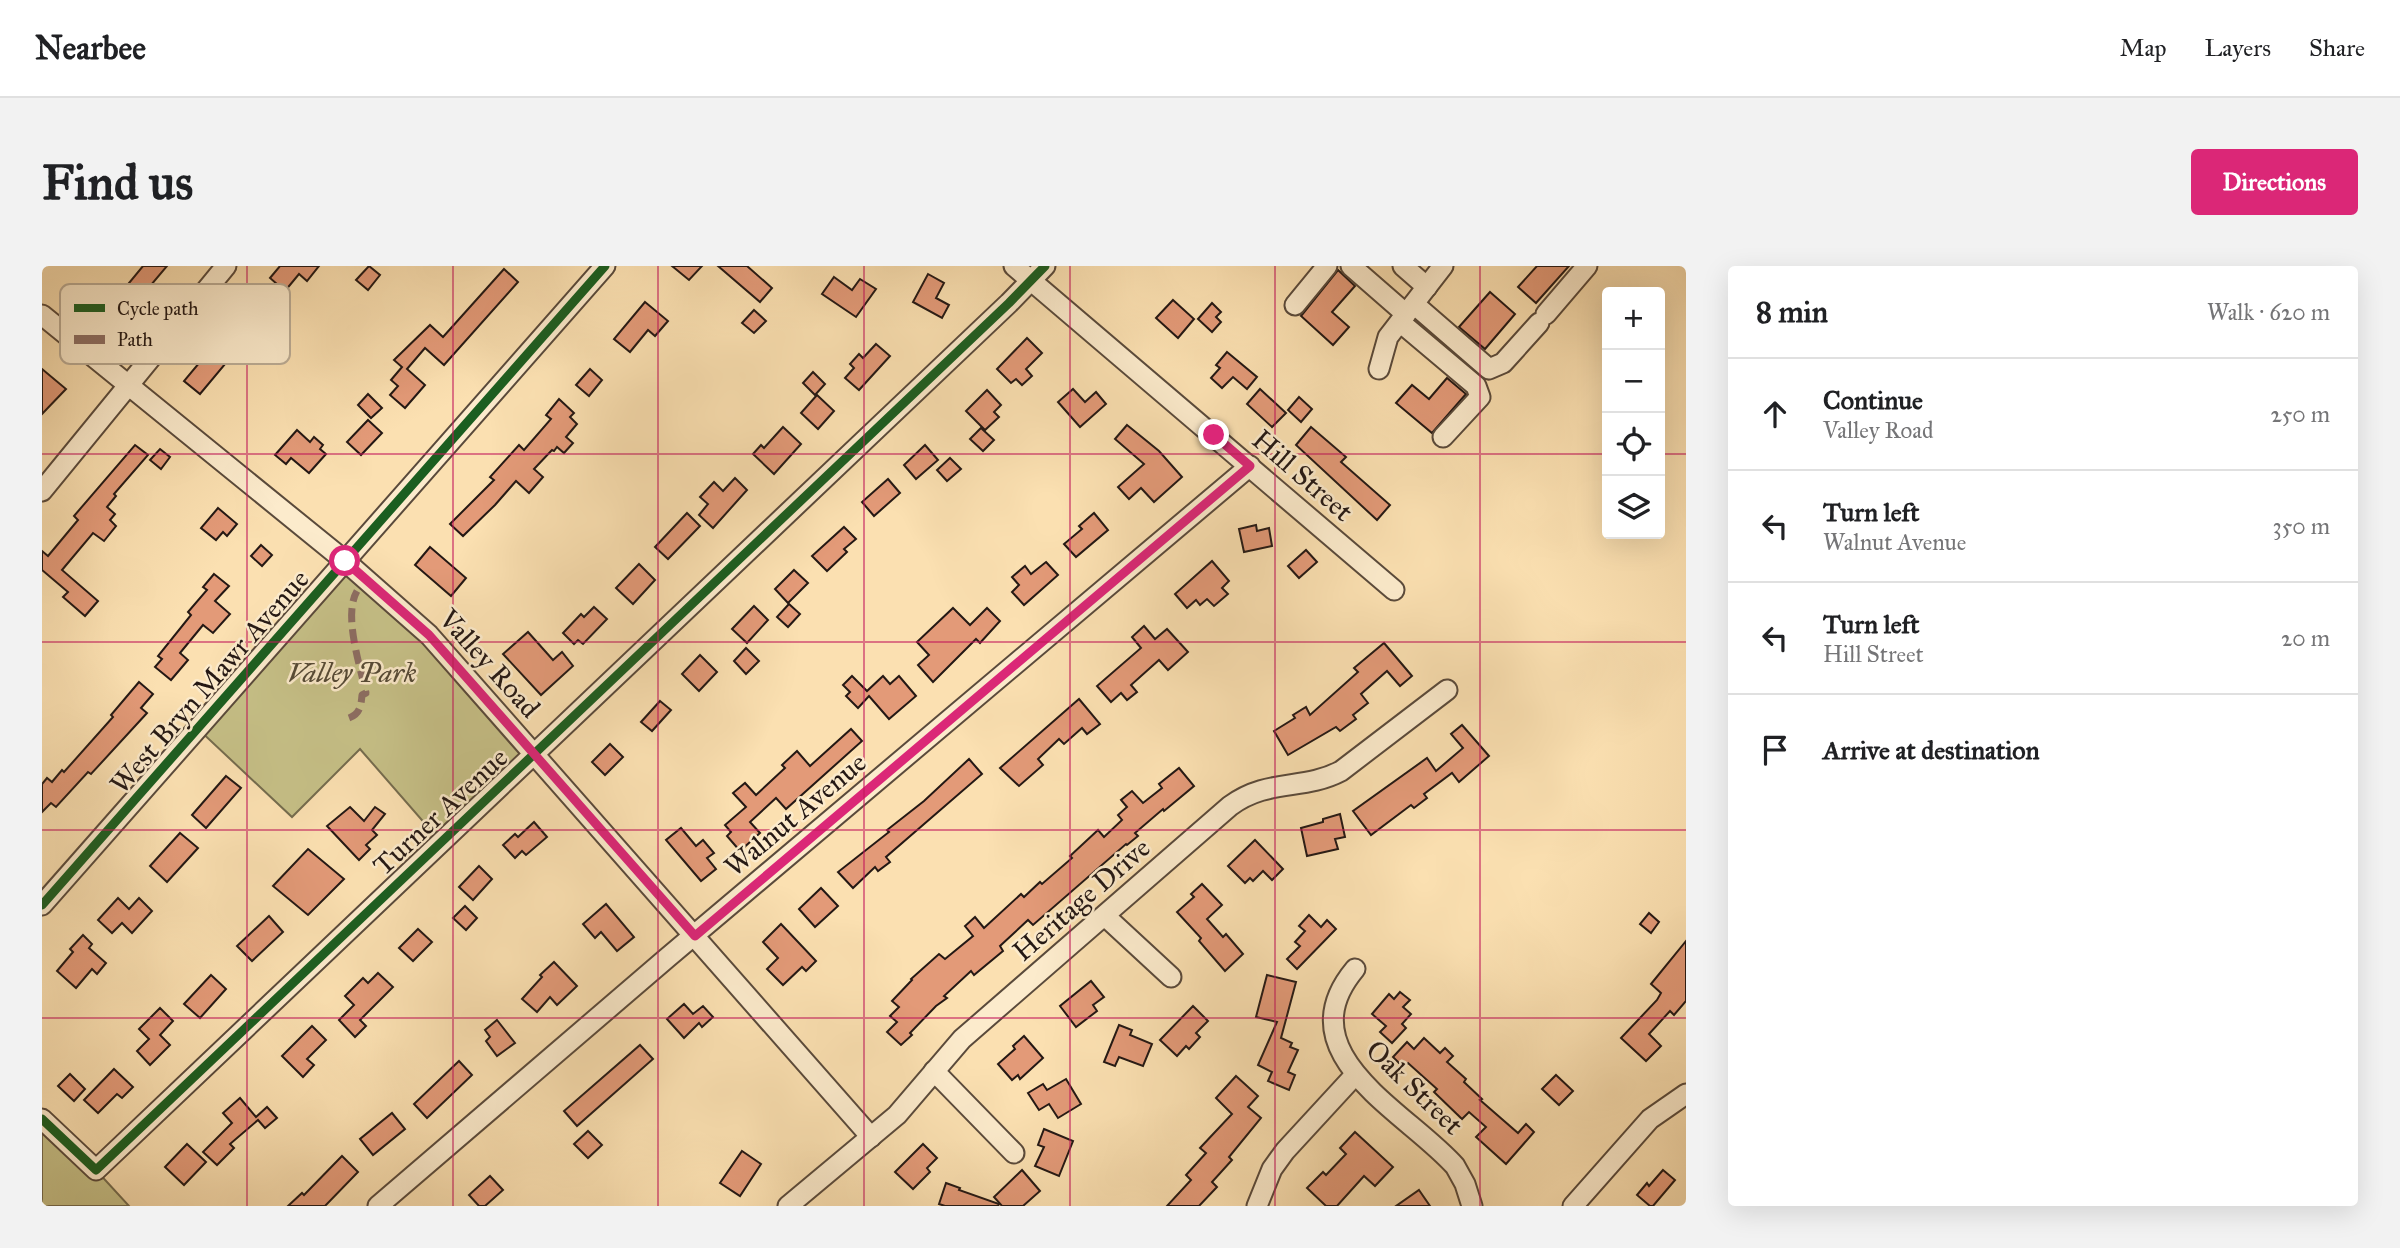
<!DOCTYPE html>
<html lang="en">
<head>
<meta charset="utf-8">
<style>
	body { margin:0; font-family:"IM FELL Great Primer",serif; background:#f2f2f2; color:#202124 }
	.controls { position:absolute; right:21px; top:21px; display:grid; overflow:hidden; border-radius:7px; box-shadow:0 7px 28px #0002 }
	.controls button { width:63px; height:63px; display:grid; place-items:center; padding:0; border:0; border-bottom:2px solid #e0e0e0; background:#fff; color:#202124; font:35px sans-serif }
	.stop { position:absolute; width:21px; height:21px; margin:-16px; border:5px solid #db2777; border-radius:50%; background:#fff }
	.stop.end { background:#db2777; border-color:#fff; box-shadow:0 2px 7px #0008 }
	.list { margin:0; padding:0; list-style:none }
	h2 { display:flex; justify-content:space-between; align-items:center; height:91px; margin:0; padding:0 28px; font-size:30px }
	h2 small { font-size:23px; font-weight:400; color:#757577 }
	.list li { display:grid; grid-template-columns:46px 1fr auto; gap:21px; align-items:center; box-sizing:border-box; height:112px; padding:0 28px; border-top:2px solid #e0e0e0 }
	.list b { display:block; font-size:26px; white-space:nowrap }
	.list p { margin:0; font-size:23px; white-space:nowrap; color:#757577 }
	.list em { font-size:23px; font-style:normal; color:#757577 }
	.icon { flex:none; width:38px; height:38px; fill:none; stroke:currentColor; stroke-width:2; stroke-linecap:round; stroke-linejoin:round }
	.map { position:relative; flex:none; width:1644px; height:940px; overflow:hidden; border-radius:7px }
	header { display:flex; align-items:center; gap:42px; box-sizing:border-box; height:98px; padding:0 35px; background:#fff; border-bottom:2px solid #e0e0e0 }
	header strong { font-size:33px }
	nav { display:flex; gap:38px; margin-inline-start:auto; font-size:24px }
	.intro { display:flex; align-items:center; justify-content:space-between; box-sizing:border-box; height:168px; padding:0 42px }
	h1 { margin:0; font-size:49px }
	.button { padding:18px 32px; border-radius:7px; background:#db2777; color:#fff; font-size:24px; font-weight:700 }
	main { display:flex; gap:42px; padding:0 42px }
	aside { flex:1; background:#fff; border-radius:7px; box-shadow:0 7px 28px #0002 }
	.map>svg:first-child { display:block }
</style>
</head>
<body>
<header>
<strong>Nearbee</strong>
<nav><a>Map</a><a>Layers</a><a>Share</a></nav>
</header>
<div class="intro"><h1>Find us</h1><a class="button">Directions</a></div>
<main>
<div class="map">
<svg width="1644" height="940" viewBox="0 0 1644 940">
	<rect width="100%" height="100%" fill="#fbe0b1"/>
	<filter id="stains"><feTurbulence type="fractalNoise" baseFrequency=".00286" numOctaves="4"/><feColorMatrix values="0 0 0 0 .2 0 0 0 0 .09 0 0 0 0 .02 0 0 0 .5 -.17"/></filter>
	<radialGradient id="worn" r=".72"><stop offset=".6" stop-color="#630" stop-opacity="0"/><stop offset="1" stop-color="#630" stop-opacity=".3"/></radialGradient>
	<g fill="#c6c087" stroke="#756c4e" stroke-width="2">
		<polygon points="303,295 492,488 399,576 318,483 250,551 155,462"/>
		<polygon points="0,858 54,904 87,940 0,940"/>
	</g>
	<g fill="#e39a78" stroke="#241814" stroke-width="2">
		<polygon points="101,0 125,0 82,51 68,40"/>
		<polygon points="238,0 277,0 265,15 257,8 243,25 228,12"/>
		<polygon points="327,0 338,9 326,24 314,14"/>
		<polygon points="630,0 660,0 647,14"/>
		<polygon points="676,0 705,0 730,22 718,36"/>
		<polygon points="1495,0 1527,0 1494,37 1476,21"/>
		<polygon points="462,3 476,16 402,99 383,82 365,103 383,119 363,142 348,129 356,120 349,114 360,101 352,94 388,59 401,71"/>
		<polygon points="1296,4 1313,20 1290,46 1307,61 1291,79 1259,50"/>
		<polygon points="886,8 902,17 894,32 907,39 900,52 871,36"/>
		<polygon points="792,11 810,24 818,13 834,23 814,51 780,28"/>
		<polygon points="1448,26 1473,48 1443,83 1417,61"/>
		<polygon points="1131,34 1152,53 1136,72 1114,52"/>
		<polygon points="603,36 626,55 613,70 606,64 588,86 572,73"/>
		<polygon points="1170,37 1179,46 1174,51 1179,56 1170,66 1156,53"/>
		<polygon points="712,44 724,55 712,67 700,57"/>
		<polygon points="985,72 1000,87 984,103 990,110 980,119 974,113 969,117 955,103"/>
		<polygon points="173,78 189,91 158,128 142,115"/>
		<polygon points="834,78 848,90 817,124 803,112 812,102 808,98 817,88 821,92"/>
		<polygon points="1185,86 1215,111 1205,123 1191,111 1180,122 1169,112 1178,102 1174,99"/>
		<polygon points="0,103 24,123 0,148"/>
		<polygon points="548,103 560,114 547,130 534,119"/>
		<polygon points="771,106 783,118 773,129 761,117"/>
		<polygon points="1405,112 1424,128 1390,167 1354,137 1370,119 1387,133"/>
		<polygon points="1031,123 1043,136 1054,126 1064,138 1038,161 1016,136"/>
		<polygon points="1218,123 1244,147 1230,161 1205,138"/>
		<polygon points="945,124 959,139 952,146 957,151 943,164 924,145"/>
		<polygon points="326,128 340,142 329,152 316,139"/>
		<polygon points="775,129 792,145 776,163 759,147"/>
		<polygon points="1257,131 1270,143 1259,156 1246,144"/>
		<polygon points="517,133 532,147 528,151 535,158 524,171 531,177 522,187 515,181 512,185 510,184 492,203 501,211 487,227 474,215 453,239 421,270 408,258 452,214 448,211 477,179 482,184 509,153 504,149"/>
		<polygon points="326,154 340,167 319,189 305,176"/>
		<polygon points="1085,159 1117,185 1140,211 1112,236 1099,222 1087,233 1076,221 1102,198 1073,173"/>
		<polygon points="741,161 759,178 732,208 711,188 719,179 722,182"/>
		<polygon points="1269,161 1304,191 1299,196 1348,239 1335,254 1254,179"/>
		<polygon points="939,162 952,174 941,185 928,173"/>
		<polygon points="255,164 268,176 272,171 281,179 278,183 284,188 267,207 249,192 244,198 233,189"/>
		<polygon points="93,179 106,189 72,228 74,230 65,241 73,248 68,254 74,260 62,275 51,267 20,304 56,335 43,350 21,331 26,326 0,304 0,285 6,290 36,254 32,250"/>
		<polygon points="883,179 896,194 874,213 862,199"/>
		<polygon points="118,183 128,191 119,203 108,194"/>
		<polygon points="908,192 919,203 905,215 895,204"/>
		<polygon points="693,212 705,224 671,262 657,249 666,238 658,231 672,216 681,225"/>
		<polygon points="846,213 858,227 832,250 820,236"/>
		<polygon points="176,242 195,258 185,270 181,266 174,274 159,262"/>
		<polygon points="645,247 658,260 626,293 613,281"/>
		<polygon points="1052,247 1066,264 1034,291 1022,278 1040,263 1037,260"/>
		<polygon points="1214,259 1215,265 1227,262 1230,280 1202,286 1197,263"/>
		<polygon points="802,261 814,273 802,283 805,286 785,305 770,290"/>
		<polygon points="219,279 230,289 220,300 209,290"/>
		<polygon points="388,281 424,312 409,330 373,299"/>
		<polygon points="1264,284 1275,296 1257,312 1246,300"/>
		<polygon points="1170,295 1187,315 1180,322 1186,328 1172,340 1165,333 1158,339 1154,334 1145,342 1133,328"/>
		<polygon points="1004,296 1016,309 982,339 970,326 977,319 970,311 983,300 989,308"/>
		<polygon points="597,298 613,314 591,338 574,322"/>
		<polygon points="752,304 766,317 746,337 733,323"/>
		<polygon points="172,308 187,320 173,335 188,348 171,367 161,359 138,387 146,394 129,414 113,401 120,393 116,390 149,349 146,346 165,324 161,321"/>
		<polygon points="747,338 758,348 746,361 735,351"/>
		<polygon points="712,340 726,354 705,377 690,363"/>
		<polygon points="552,341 565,353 541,378 536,374 532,378 521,367 539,348 542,351"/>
		<polygon points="911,342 928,359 945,342 958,355 938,377 934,373 891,416 876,399 887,389 875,376"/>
		<polygon points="1102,360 1113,373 1125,363 1146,386 1126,404 1117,394 1089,419 1095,426 1085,434 1079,427 1069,436 1055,420 1099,382 1090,371"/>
		<polygon points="486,366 511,394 520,386 531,400 499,429 461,388"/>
		<polygon points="1342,377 1370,410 1358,420 1345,405 1319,428 1326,437 1311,449 1314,453 1298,465 1294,461 1246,489 1232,465 1253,452 1251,449 1264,441 1268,449 1316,406 1312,402"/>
		<polygon points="704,382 717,395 704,408 692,395"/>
		<polygon points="658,389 675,406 657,425 640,408"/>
		<polygon points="810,410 825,425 841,410 848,418 857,410 874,430 847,453 827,430 816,442 804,430 808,426 801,419"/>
		<polygon points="97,416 111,428 99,442 105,447 49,508 46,506 14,541 9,537 0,546 0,518 5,512 10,516 20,504 22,506 71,451 69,449"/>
		<polygon points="1037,433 1058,458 1045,468 1040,462 1022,478 1017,473 996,493 1001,499 977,520 958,502"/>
		<polygon points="618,435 629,444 610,465 599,456"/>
		<polygon points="1420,459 1447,490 1417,516 1410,507 1382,528 1385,532 1372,542 1369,539 1329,569 1311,545 1385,492 1394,505 1421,482 1409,468"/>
		<polygon points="809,463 820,475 744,543 734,532 708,556 718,567 698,585 685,570 689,566 683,559 704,541 691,527 703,517 714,529 743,502 740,499 755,485 768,500"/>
		<polygon points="568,478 581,491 563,509 550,496"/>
		<polygon points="927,493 940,508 844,591 848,596 836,605 833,601 811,622 796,606 847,566 845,564 882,535"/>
		<polygon points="1137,502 1152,520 1122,545 1121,543 1093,567 1096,570 1085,579 1084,578 991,659 986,654 958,680 961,685 932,709 929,705 902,730 905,732 894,740 868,767 870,769 859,779 845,766 855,756 848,750 857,741 850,735 870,714 869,713 897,688 903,693 931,670 923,660 933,651 942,662 979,628 982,631 998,616 1000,618 1030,592 1028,590 1056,564 1062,571 1080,554 1076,549 1085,541 1079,534 1090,525 1101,537 1120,522 1117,518"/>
		<polygon points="184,510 199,522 164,562 150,549"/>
		<polygon points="308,541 322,555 333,541 343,548 330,564 335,569 324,579 328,583 317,594 285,560"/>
		<polygon points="1298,548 1303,571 1293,573 1296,583 1265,590 1259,562 1281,556 1281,553"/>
		<polygon points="492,556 505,571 484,589 480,585 473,592 461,579 473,568 476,571"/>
		<polygon points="639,562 654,580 661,574 672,587 665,592 674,603 659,615 624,574"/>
		<polygon points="138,567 156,582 125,616 108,600"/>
		<polygon points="1213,574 1241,603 1230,614 1221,605 1211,615 1208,612 1203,617 1186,600"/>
		<polygon points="266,583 302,613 266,649 231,620"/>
		<polygon points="437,600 450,613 431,634 417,621"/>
		<polygon points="1160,618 1180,639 1165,653 1181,671 1184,668 1201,688 1183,705 1157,675 1159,672 1135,646 1152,631 1149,628"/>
		<polygon points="779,622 796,640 773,661 757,643"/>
		<polygon points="76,632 87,643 97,632 110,645 90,667 80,657 70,667 56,654"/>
		<polygon points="564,638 592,671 575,685 559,666 553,672 541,658"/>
		<polygon points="423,640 435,652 424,664 411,652"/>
		<polygon points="1607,647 1617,656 1609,667 1598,658"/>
		<polygon points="1267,649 1279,661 1285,654 1294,663 1255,703 1245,693 1258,680 1253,676 1263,665 1257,660"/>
		<polygon points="227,650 241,666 210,695 195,680"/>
		<polygon points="739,658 774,695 764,705 760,701 741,719 725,703 736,692 721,676"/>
		<polygon points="376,663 390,676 371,695 357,682"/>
		<polygon points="41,669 50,678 47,682 64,697 55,708 50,703 34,722 15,705 31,686 28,683"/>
		<polygon points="1644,675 1644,735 1632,749 1628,745 1607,768 1619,780 1604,795 1579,772 1615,734 1619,727 1609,718"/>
		<polygon points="512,696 535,720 515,739 508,731 495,746 480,733 500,711 498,709"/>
		<polygon points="336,707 351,721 318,754 324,760 313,771 297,754 312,739 303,730 321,712 326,717"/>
		<polygon points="169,709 184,723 158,752 142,738"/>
		<polygon points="1225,709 1254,716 1239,772 1250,777 1248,781 1256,784 1246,806 1253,809 1247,824 1226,815 1230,806 1216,799 1235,756 1214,751"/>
		<polygon points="1049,715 1062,731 1051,739 1055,745 1034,761 1018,740"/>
		<polygon points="1358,726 1368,734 1361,741 1369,748 1360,758 1364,762 1350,777 1338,766 1344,760 1330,748 1347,728 1352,733"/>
		<polygon points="642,738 651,748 661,740 671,751 660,761 657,757 642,772 625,753"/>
		<polygon points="1151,740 1166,755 1154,767 1158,771 1147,783 1144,780 1135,790 1118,774"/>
		<polygon points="118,742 131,755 118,769 128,779 108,799 95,785 107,773 97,763"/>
		<polygon points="455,754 473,777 455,790 444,775 448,771 443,764"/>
		<polygon points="1077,759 1090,764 1088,769 1110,778 1101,800 1077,791 1073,800 1062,796"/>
		<polygon points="270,760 284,774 265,793 272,799 261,811 240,790"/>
		<polygon points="982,770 1001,792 978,813 976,809 970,814 956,798 973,783 971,780"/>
		<polygon points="1382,772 1398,787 1403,782 1411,790 1405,796 1424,813 1422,816 1440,833 1438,834 1476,867 1484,858 1492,866 1464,898 1434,871 1444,861 1427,846 1420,853 1392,826 1395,823 1366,797 1361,801 1351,791 1365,776 1372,783"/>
		<polygon points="598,779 611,793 535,860 522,845"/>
		<polygon points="417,795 430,809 385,852 372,838"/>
		<polygon points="72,803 91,821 80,832 75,828 56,847 42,834"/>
		<polygon points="28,808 43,823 32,835 16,820"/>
		<polygon points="1514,809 1531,825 1517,839 1500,823"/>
		<polygon points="1194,810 1216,830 1206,841 1219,852 1187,891 1190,894 1170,916 1175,921 1157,940 1125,940 1149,914 1144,909 1164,887 1158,882 1190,848 1174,832"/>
		<polygon points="1024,813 1039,838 1016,852 1007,838 997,844 986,827 1001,818 1005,824"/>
		<polygon points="198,832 214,851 225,841 235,852 223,862 216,854 188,878 192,882 175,899 161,886 190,857 181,847"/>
		<polygon points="350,847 363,863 331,889 318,873"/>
		<polygon points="1002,863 1031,875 1017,910 993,900 1002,881 996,879"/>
		<polygon points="546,865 560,879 546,892 532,878"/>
		<polygon points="1313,866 1351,901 1333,920 1322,910 1295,940 1284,940 1265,922 1281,906 1284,909 1304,888 1298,882"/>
		<polygon points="145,878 164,896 142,919 123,901"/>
		<polygon points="881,878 895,892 885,902 888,906 871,923 853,906"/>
		<polygon points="700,885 719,898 698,930 678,917"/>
		<polygon points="300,890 316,906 283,940 246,940 260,927 262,929"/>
		<polygon points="980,904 998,925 981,940 960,940 952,931"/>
		<polygon points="1621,904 1633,914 1611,940 1608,940 1595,929 1605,917 1607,920"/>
		<polygon points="448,910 461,924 443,940 437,940 427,929"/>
		<polygon points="904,917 918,922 917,924 957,938 956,940 903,940 897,938"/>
		<polygon points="1377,924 1388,940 1354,940"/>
	</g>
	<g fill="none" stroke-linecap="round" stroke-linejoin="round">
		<g stroke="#5a4a3b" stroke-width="23">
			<g id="minor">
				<polyline points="972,0 1352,324"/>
				<polyline points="1309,0 1364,48"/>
				<polyline points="1361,0 1385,21"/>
				<polyline points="1372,38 1447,103 1461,97 1497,57"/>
				<polyline points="1253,39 1285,0"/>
				<polyline points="1504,48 1545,0"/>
				<polyline points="0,49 303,295 387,369 829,871"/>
				<polyline points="1358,56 1434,120 1438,131 1401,171"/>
				<polyline points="1337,103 1346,71 1401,0"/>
				<polyline points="0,225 184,0"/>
				<polyline points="0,639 563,0"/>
				<polyline points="1063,650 1129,711"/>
				<path d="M1313,703C1242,788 1364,845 1413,900L1423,918L1430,940"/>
				<polyline points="892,805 972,887"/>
				<polyline points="0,853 54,904 967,37 1003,0"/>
				<polyline points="336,940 625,692 1208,200"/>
				<path d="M746,940L855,849L920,773L1188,540C1226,512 1261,525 1299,505L1405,424"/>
				<polyline points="1215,940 1230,903 1243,885 1313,809"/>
				<polyline points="1531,940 1608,853 1644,828"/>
			</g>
		</g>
		<use href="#minor" stroke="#fcebcc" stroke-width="19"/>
		<path stroke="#8d6e63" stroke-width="7" stroke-dasharray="14 7" stroke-linecap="butt" d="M307,452C318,448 319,440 320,429L324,427C318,399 301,349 315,325"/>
		<g stroke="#fcebcc" stroke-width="13">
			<g id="cycleway">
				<polyline points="0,639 563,0"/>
				<polyline points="0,853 54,904 967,37 1003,0"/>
			</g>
		</g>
		<use href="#cycleway" stroke="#1b5e20" stroke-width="9"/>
	</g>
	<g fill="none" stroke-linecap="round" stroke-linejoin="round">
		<polyline stroke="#db2777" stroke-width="9" points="303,295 387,369 653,670 1208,200 1172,169"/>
	</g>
	<path fill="none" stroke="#c2185b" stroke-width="2" stroke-opacity="0.55" d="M205,0V940M411,0V940M616,0V940M822,0V940M1028,0V940M1233,0V940M1438,0V940M0,188H1565M1618,188H1644M0,376H1644M0,564H1644M0,752H1644"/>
	<g text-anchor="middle" stroke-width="5" stroke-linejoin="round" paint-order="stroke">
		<g font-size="28" fill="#241814" stroke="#fcebcc">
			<text transform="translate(1261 209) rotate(41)" y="10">Hill Street</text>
			<text transform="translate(448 397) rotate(48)" y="10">Valley Road</text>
			<text transform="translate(167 415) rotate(-49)" y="10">West Bryn Mawr Avenue</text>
			<text transform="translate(398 545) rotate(-43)" y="10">Turner Avenue</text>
			<text transform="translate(753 548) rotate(-40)" y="10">Walnut Avenue</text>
			<text transform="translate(1039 633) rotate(-41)" y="10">Heritage Drive</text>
			<text transform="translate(1373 821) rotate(44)" y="10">Oak Street</text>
		</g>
		<g font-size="28" font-style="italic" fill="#554a36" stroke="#fcebcc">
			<text x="310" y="416">Valley Park</text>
		</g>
	</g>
	<rect x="18" y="18" width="230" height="80" rx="10" fill="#fcebcc" stroke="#bbac95" stroke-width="2"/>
	<rect x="32" y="38" width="31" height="8" fill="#1b5e20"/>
	<rect x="32" y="69" width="31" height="9" fill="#8d6e63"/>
	<g font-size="19" fill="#241814">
		<text x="75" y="49">Cycle path</text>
		<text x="75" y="80">Path</text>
	</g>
	<rect width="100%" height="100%" filter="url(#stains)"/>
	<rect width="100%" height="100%" fill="url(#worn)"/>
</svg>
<div class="controls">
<button>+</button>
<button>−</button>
<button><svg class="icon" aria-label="locate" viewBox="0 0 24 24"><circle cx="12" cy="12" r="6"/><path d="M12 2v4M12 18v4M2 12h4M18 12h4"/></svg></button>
<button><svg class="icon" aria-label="layers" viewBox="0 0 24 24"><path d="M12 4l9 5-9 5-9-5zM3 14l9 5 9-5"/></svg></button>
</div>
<div class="stop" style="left:303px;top:295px"></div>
<div class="stop end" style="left:1172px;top:169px"></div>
</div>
<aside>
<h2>8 min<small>Walk · 620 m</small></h2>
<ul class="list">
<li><svg class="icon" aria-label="ahead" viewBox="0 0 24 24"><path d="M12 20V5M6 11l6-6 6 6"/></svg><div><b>Continue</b><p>Valley Road</p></div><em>250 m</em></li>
<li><svg class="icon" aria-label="left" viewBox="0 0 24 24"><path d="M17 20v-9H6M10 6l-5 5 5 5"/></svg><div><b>Turn left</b><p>Walnut Avenue</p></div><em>350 m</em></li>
<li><svg class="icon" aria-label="left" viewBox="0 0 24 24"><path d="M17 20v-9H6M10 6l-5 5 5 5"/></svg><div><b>Turn left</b><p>Hill Street</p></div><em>20 m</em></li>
<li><svg class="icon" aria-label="arrive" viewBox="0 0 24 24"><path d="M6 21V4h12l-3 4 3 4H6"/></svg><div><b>Arrive at destination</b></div></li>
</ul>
</aside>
</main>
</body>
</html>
